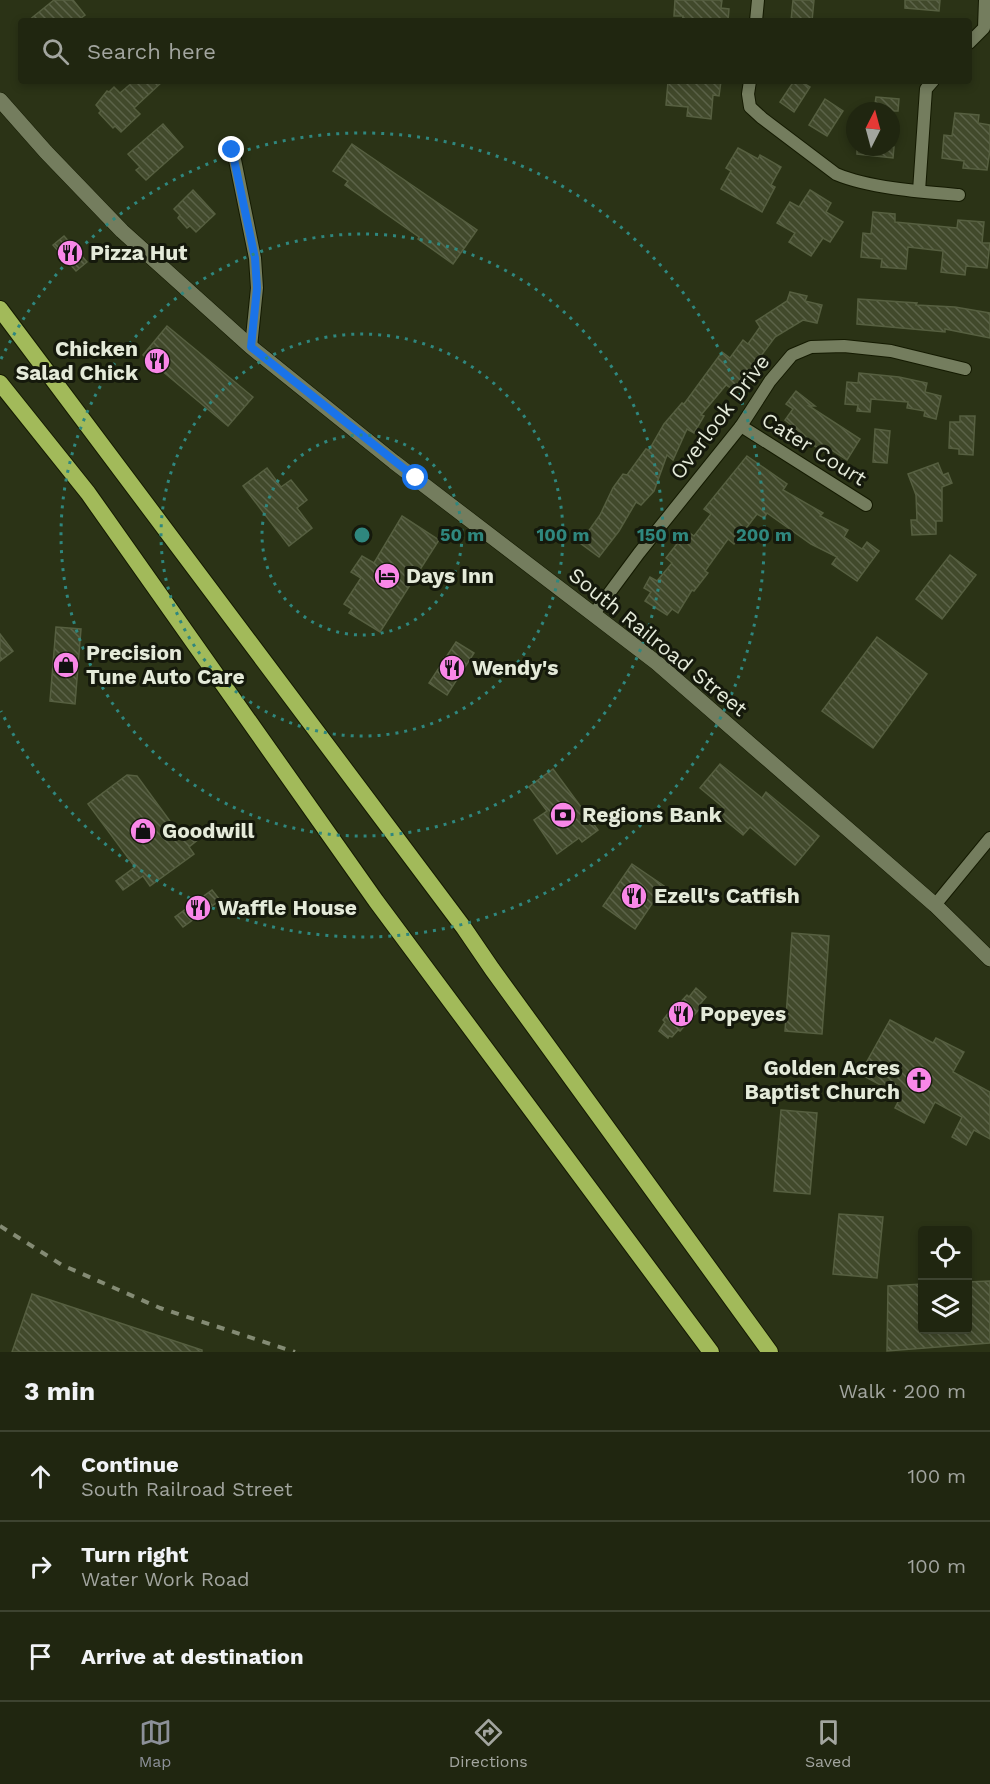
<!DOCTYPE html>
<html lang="en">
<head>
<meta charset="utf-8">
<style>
	body { margin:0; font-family:"Work Sans",sans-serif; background:#282e19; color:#f1f3f6 }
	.controls { position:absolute; right:18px; bottom:18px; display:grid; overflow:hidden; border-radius:6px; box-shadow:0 3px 9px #0003 }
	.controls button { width:54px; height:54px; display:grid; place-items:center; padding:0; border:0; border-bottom:2px solid #3d4330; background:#202610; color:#f1f3f6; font:30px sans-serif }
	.compass { position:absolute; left:846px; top:102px; width:54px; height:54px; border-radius:50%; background:#202610; box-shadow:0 3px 9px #0003; rotate:6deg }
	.stop { position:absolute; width:18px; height:18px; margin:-14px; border:4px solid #1a73e8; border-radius:50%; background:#fff }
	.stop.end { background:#1a73e8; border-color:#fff; box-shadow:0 2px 6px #0008 }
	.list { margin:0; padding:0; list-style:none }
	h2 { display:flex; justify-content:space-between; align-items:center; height:78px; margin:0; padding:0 24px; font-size:26px }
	h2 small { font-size:20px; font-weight:400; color:#a2a59f }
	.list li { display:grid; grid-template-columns:39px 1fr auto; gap:18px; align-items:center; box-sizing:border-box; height:90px; padding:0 24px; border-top:2px solid #3d4330 }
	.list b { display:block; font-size:22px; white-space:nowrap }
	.list p { margin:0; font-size:20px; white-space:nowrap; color:#a2a59f }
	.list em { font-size:20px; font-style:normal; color:#a2a59f }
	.icon { flex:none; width:33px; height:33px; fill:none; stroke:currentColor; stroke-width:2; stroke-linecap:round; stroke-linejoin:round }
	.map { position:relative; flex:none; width:990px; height:1352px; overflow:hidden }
	.search { position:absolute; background:#202610; box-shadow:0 3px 9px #0003; left:18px; right:18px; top:18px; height:66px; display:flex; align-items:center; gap:15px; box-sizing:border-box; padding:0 21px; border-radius:6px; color:#a2a59f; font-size:22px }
	.sheet { height:348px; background:#202610 }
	nav { display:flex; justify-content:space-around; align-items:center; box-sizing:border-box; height:84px; border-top:2px solid #3d4330; background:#202610; font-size:16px; color:#a2a59f }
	nav a { display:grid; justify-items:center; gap:3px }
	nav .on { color:#8c9099 }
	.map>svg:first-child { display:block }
</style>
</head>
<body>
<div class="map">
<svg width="990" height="1352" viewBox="0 0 990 1352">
	<defs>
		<pattern id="building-back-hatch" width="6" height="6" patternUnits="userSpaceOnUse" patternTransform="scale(1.5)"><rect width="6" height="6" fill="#41492b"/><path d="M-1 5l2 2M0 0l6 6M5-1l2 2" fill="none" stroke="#5c6349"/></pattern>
	</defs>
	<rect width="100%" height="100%" fill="#2b3316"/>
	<g fill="url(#building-back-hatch)" stroke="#565f40" stroke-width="1.5">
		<polygon points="54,0 73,0 85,15 77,21 28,21"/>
		<polygon points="675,0 722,0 721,8 729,9 728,21 682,21 683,16 674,16"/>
		<polygon points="793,0 814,0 812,21 791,21"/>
		<polygon points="905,0 940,0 939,11 905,8"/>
		<polygon points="134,81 163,81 134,108 140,114 121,132 115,126 113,128 99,113 101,111 96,105 107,91 109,92 114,87 120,93"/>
		<polygon points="677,81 721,81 719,96 713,95 711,119 687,116 688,107 666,105 668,82"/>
		<polygon points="794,81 800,81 810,87 794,112 780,102"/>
		<polygon points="876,97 899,99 898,111 874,111"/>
		<polygon points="825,99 843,111 827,136 809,125"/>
		<polygon points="955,113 979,115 978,123 990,125 990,150 987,170 963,168 964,161 942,158 944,135 952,136"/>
		<polygon points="163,124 183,147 146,180 136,170 140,167 128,154"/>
		<polygon points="352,144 477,230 453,264 418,239 419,237 345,185 348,181 333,171"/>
		<polygon points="857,147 894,147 893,158 857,154"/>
		<polygon points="738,148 758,159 760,155 781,167 771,185 775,187 762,212 721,189 731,171 726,168"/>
		<polygon points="193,190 215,214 196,232 190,226 187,228 178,218 180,215 174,209"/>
		<polygon points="810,190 831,203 826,212 843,222 830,242 823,238 811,256 789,242 795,233 777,223 790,202 799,207"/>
		<polygon points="873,212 895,214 895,222 957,228 958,220 984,222 982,243 990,243 987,268 966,266 965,275 941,272 943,251 908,247 906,269 881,267 882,259 861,257 863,233 871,234"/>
		<polygon points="64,236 87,262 76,271 53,245"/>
		<polygon points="790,292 807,296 805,301 822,305 817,323 803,320 775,337 735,391 726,385 701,415 704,416 694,433 687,429 673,460 667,455 654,491 641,505 636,502 619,531 599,557 580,543 600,515 613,488 623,474 627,475 646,449 649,450 664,424 682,403 684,404 722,352 730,358 743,340 748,344 760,327 756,321 787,301"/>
		<polygon points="858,299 917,303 916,305 955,307 990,313 990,338 945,329 945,332 857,324"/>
		<polygon points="167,326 253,397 228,426 143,355"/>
		<polygon points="859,373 899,377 927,383 925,392 941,396 936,419 924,416 925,411 907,408 908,402 871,399 870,412 857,411 858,405 845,404 847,382 858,383"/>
		<polygon points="796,391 815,406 809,406 860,439 847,460 827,447 824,452 813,445 814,443 785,420 793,409 786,404"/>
		<polygon points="960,416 975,416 973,455 959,454 959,449 949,448 950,422 960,422"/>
		<polygon points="875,429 890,431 887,463 873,462"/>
		<polygon points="747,456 787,484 783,490 823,513 820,516 848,530 844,537 862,549 867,542 879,551 857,581 832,564 837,557 811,544 767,513 764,518 757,514 734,544 728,539 705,571 708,573 694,591 692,590 678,613 672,609 667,615 645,601 651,592 644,588 650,577 657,581 672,563 666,558 687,531 694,536 711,514 704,509"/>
		<polygon points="938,463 943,475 948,473 952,483 942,487 942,521 936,521 936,534 912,535 911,520 917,520 916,495 908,474"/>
		<polygon points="267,468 281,487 291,480 307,500 297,508 312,528 289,546 243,486"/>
		<polygon points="402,516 439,540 380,632 349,613 352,609 344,604 361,578 351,572 362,556 374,563"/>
		<polygon points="950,555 976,575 942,619 916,599"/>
		<polygon points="56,627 81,629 75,704 50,701"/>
		<polygon points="0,634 13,651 0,661"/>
		<polygon points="877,637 927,674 873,748 822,711"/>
		<polygon points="456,642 474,653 447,695 429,683"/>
		<polygon points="720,764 762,798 766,792 819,836 795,865 750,827 743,835 719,815 724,808 700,788"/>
		<polygon points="553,769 598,830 582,842 579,838 557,854 534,820 547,811 529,787"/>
		<polygon points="127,775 137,776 180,835 192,826 200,838 189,847 194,854 150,886 143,876 123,890 116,881 135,867 88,804"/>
		<polygon points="632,864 664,886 635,929 603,906"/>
		<polygon points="212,890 220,900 183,927 175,917"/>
		<polygon points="792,933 829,936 822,1034 785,1031"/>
		<polygon points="696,988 706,997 700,1004 702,1006 680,1031 678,1030 672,1037 669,1036 668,1038 659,1031 665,1022 663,1020 673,1007 675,1008 687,995 689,997"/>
		<polygon points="890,1020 933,1043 936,1038 964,1052 953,1072 990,1092 990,1139 974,1130 966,1145 952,1137 962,1117 935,1102 924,1123 895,1108 901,1096 860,1074"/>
		<polygon points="781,1110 817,1113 810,1194 774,1191"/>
		<polygon points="839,1214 883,1217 877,1278 833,1274"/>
		<polygon points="990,1281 990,1343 887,1351 888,1286 922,1284 922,1329 968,1329 968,1282"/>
		<polygon points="32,1294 202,1350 202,1352 12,1352"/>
	</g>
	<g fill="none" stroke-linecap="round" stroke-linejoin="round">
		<g stroke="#141a01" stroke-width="14">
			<g id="minor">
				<polyline points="756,21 758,0"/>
				<polyline points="969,43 984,28 985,0"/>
				<path d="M750,81L748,94L750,107L762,118L836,174C869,188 923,192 959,195"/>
				<polyline points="233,150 255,258 257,288 251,347"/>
				<polyline points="919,191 926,89 933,81"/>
				<polyline points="741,426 866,505"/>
				<polyline points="593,615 639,553 741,426 770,381 792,355 811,347 844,346 891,351 965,369"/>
				<polyline points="935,905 990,838"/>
			</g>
		</g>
		<g stroke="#141a01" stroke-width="16">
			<polyline id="tertiary" points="0,100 46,152 122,231 251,347 394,462 657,663 935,905 990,959"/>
		</g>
		<g stroke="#141a01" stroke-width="18">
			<g id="trunk">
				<polyline points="0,309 464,928 492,969 770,1352"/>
				<polyline points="0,383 88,493 376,901 711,1352"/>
			</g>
		</g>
		<use href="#minor" stroke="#747d5e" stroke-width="12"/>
		<use href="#tertiary" stroke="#747d5e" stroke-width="15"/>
		<use href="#trunk" stroke="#a2ba5a" stroke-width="16"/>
		<polyline stroke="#848b74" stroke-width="4" stroke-dasharray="8 8" stroke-linecap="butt" points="0,1226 62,1265 160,1308 295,1352"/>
	</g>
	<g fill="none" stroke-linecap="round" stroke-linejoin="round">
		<polyline stroke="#1a73e8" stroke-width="8" points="232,150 255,258 257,288 251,347 416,478"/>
	</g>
	<g fill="none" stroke="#2f877e" stroke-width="3" stroke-dasharray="3 6">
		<circle cx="362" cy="535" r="100"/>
		<circle cx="362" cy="535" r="201"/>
		<circle cx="362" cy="535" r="301"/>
		<path d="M1 359A402 402 0 1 1 1 711"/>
	</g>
	<defs>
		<g id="restaurant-disc" transform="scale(1.35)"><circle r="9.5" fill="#f987e8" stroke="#15190c"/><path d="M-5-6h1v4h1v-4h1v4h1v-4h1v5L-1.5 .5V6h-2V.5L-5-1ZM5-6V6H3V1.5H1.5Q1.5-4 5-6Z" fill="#111"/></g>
		<g id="hotel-disc" transform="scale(1.35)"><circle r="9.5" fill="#f987e8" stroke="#15190c"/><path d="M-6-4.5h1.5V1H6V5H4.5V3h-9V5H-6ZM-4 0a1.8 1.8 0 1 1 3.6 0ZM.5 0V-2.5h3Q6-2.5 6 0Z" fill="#111"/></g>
		<g id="shop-disc" transform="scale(1.35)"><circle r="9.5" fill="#f987e8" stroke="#15190c"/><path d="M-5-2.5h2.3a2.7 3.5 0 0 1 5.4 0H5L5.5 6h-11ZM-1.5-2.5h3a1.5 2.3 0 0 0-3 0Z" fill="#111"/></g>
		<g id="bank-disc" transform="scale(1.35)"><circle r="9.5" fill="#f987e8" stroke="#15190c"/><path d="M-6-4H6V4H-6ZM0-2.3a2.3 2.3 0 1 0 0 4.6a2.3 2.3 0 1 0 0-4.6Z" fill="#111"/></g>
		<g id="church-disc" transform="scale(1.35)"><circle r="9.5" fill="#f987e8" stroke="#15190c"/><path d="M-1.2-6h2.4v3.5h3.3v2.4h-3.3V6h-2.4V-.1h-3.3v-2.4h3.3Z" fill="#111"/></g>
	</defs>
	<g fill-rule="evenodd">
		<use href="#restaurant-disc" x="70" y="253"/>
		<use href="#restaurant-disc" x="157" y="361"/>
		<use href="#hotel-disc" x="387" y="576"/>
		<use href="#shop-disc" x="66" y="665"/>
		<use href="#restaurant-disc" x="452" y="668"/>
		<use href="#bank-disc" x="563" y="815"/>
		<use href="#shop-disc" x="143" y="831"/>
		<use href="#restaurant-disc" x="634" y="896"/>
		<use href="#restaurant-disc" x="198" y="908"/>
		<use href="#restaurant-disc" x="681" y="1014"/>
		<use href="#church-disc" x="919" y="1080"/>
	</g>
	<g text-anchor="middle" stroke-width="6" stroke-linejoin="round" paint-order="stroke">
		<g font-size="21" font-weight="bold" fill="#e4ead9" stroke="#15190c" text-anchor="start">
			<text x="90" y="260">Pizza Hut</text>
			<text x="138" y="356" text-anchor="end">Chicken<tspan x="138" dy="24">Salad Chick</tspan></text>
			<text x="406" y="583">Days Inn</text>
			<text x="86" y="660">Precision<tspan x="86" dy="24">Tune Auto Care</tspan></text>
			<text x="472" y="675">Wendy's</text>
			<text x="582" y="822">Regions Bank</text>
			<text x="162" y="838">Goodwill</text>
			<text x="654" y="903">Ezell's Catfish</text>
			<text x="218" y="915">Waffle House</text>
			<text x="700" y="1021">Popeyes</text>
			<text x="900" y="1075" text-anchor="end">Golden Acres<tspan x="900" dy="24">Baptist Church</tspan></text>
		</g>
		<g font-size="21" fill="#e4ead9" stroke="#15190c">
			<text transform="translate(720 417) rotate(-53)" y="7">Overlook Drive</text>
			<text transform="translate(814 449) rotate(32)" y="7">Cater Court</text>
			<text transform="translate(658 642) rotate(39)" y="7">South Railroad Street</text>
		</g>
	</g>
	<circle cx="362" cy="535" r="9" fill="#2f877e" stroke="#15190c" stroke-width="3"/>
	<g font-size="18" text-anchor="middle" font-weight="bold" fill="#2f877e" stroke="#15190c" stroke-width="6" stroke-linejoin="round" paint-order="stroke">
		<text x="462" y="541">50 m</text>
		<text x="563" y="541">100 m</text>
		<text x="663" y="541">150 m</text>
		<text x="764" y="541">200 m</text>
	</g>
</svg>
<div class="controls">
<button><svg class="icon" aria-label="locate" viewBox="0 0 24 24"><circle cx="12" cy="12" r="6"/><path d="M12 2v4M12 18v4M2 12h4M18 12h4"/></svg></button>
<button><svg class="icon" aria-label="layers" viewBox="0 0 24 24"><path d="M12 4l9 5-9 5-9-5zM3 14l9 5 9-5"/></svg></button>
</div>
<svg class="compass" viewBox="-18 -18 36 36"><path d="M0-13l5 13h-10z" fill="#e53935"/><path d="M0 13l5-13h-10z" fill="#a2a59f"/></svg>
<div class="stop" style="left:416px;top:478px"></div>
<div class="stop end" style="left:232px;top:150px"></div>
<div class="search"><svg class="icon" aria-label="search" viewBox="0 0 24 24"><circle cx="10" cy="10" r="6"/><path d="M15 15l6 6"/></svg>Search here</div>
</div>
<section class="sheet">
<h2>3 min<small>Walk · 200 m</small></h2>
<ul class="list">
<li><svg class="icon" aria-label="ahead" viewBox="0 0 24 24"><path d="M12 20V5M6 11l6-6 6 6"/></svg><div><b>Continue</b><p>South Railroad Street</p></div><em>100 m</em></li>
<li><svg class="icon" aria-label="right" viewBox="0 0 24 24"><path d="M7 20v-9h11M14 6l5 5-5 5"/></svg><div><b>Turn right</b><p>Water Work Road</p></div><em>100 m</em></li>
<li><svg class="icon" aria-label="arrive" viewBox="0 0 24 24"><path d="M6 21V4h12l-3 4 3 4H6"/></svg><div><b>Arrive at destination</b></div></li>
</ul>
</section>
<nav>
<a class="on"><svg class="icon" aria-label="map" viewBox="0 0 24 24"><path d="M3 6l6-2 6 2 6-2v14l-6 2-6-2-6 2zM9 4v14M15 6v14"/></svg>Map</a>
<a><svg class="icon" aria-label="directions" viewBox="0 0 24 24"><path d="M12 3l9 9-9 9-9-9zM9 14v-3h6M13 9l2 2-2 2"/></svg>Directions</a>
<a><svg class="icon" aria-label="saved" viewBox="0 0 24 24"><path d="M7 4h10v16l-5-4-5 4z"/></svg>Saved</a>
</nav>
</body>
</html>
